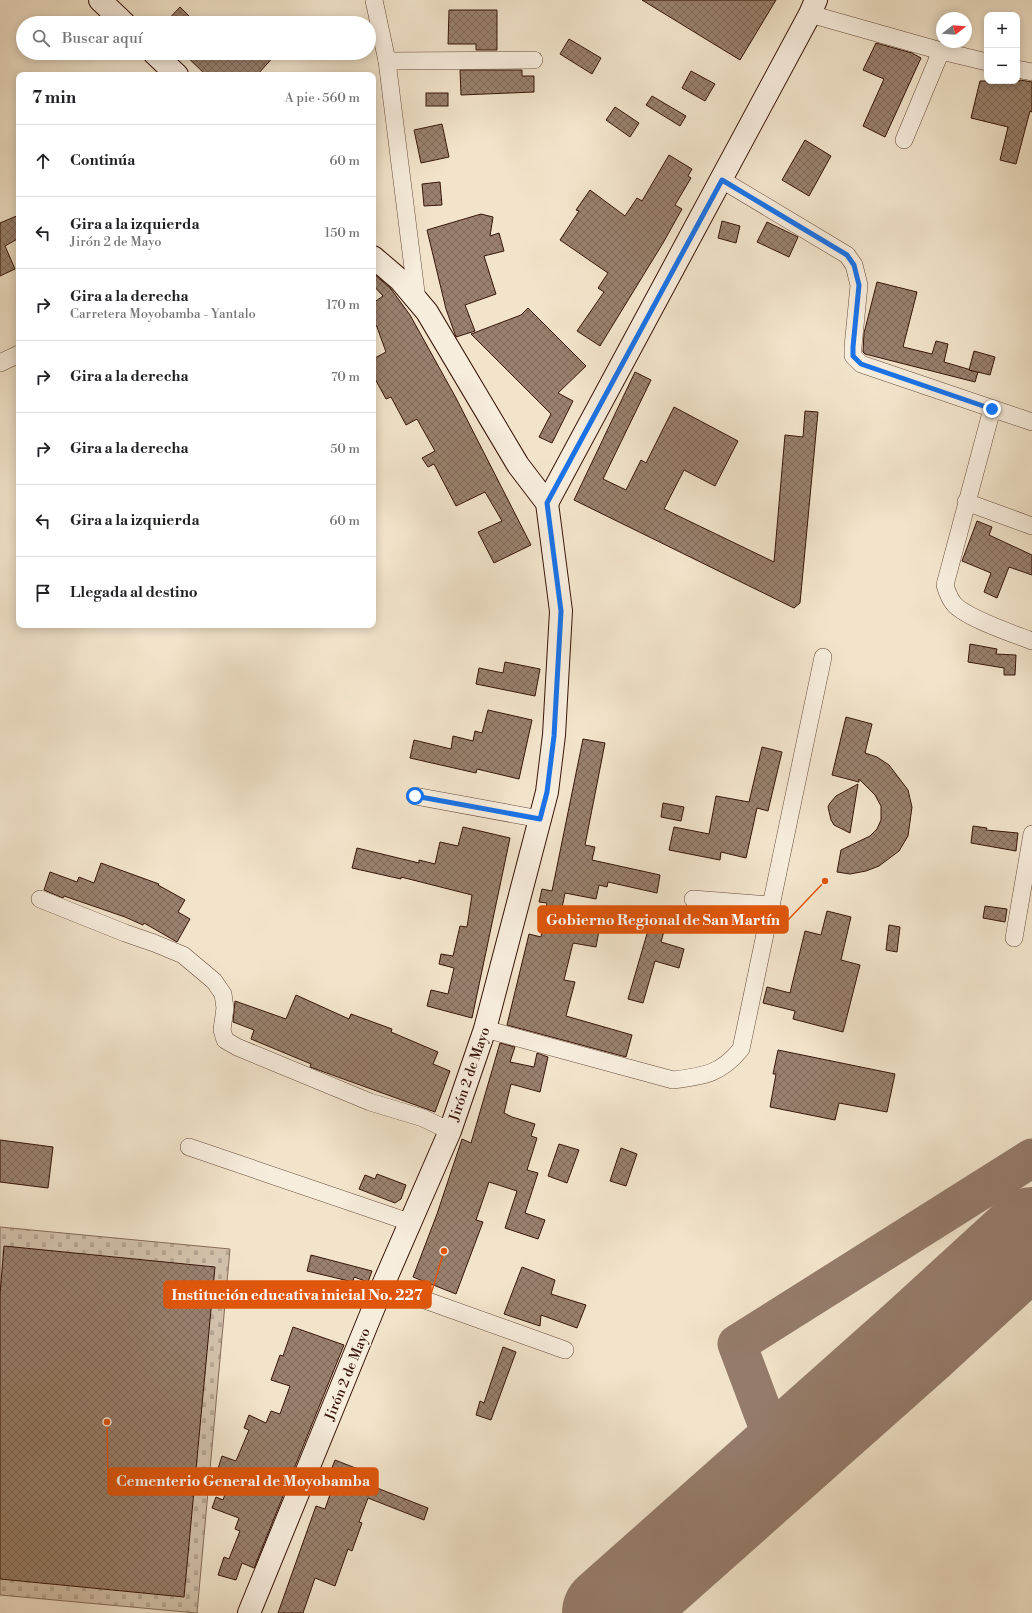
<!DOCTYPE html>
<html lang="es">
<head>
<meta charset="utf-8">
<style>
	body { margin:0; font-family:"Libre Bodoni",serif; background:#f2f2f2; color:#202124 }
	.controls { position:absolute; right:12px; top:12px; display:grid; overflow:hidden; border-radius:8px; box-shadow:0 2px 10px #0003 }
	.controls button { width:36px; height:36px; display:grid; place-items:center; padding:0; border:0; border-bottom:1px solid #e0e0e0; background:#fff; color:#202124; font:20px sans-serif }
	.compass { position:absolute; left:936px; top:12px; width:36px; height:36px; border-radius:50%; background:#fff; box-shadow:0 2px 10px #0003; rotate:73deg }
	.stop { position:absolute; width:12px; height:12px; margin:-9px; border:3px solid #1a73e8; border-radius:50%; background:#fff }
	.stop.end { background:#1a73e8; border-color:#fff; box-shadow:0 1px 4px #0008 }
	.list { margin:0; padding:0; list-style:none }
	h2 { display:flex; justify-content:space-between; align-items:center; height:52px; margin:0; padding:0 16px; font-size:17px }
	h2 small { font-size:13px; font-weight:400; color:#757577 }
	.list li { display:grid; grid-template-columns:26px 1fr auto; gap:12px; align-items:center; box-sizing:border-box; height:72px; padding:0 16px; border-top:1px solid #e0e0e0 }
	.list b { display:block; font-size:15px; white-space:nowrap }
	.list p { margin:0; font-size:13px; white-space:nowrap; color:#757577 }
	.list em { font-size:13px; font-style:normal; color:#757577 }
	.icon { flex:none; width:22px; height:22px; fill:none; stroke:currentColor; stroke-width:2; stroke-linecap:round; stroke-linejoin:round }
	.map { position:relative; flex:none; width:1032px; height:1613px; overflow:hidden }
	.search { position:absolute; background:#fff; box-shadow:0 2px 10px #0003; left:16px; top:16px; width:360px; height:44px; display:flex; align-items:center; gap:10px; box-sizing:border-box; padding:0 14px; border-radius:22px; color:#757577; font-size:15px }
	.panel { position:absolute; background:#fff; box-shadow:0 2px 10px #0003; left:16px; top:72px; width:360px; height:556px; border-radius:8px }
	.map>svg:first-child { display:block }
</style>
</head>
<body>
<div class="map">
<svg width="1032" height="1613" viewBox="0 0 1032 1613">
	<defs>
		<pattern id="cemetery-stones" width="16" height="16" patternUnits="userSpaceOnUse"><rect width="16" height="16" fill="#d2c1aa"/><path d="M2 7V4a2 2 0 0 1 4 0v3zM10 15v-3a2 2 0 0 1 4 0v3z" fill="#b5a591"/></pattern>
		<pattern id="building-cross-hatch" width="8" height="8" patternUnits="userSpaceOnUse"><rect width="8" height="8" fill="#99816d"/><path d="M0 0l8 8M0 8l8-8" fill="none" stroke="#7e6858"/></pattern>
	</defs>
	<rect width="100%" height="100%" fill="#f2e4cb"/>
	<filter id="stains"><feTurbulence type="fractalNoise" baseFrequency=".005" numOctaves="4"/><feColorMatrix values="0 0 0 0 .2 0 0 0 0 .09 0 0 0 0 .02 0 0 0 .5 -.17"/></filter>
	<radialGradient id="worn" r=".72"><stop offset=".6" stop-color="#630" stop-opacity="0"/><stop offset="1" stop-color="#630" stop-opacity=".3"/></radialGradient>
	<polygon fill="url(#cemetery-stones)" stroke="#856b59" points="0,1227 230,1249 197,1613 0,1595"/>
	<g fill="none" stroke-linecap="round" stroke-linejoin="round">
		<polyline stroke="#957c6a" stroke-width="39" points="781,1461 737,1344 1032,1158"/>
		<polyline stroke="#957c6a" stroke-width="96" points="610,1613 915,1342 1032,1235"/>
	</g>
	<g fill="url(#building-cross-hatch)" stroke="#381508">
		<polygon points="642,0 776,0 740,60"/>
		<polygon points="180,7 196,23 165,23"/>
		<polygon points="449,10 497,10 497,50 476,50 476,44 448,44"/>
		<polygon points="569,39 601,58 592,74 560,54"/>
		<polygon points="876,43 912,53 921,58 885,137 863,126 884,79 863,70"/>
		<polygon points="183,53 277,53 257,75 206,75"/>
		<polygon points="460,70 522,70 522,76 534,76 534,92 461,95"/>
		<polygon points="691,71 715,84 705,101 682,88"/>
		<polygon points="1020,80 1032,82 1032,112 1030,111 1016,164 1000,160 1008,127 971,118 980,81 1020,81"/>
		<rect x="426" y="93" width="22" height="13"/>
		<polygon points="652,96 686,116 680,126 646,105"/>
		<polygon points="615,107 639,123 630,137 606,120"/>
		<polygon points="442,124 449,157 421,163 414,130"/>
		<polygon points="805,140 831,156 809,196 782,180"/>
		<polygon points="669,155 692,169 688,176 691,178 675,205 682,209 663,243 600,346 577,331 604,292 598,288 608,273 560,240 579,211 576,210 590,190 625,216 637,198 642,201"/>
		<polygon points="440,182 442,205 424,206 422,184"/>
		<polygon points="481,214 493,217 490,236 499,233 504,251 484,256 496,294 465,305 475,331 456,337 446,309 427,230"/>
		<polygon points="19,215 19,238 5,246 15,269 0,276 0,223"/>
		<polygon points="722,221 740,226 736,243 718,238"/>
		<polygon points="767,222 798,237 789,257 757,242"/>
		<polygon points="373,273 391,289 410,315 456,398 531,545 494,563 478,532 502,521 485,492 456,506 434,464 428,467 422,458 435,451 417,419 406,425 391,397 386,399 373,375 373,359 386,352 377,327 373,320 373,303 383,296 373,285"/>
		<polygon points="877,282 917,292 903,347 932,354 936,341 948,344 944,362 978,372 975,382 865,354 863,352 864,333"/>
		<polygon points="528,308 586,366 558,393 573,401 552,443 539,437 551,414 471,334 521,315"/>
		<polygon points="974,351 995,357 990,375 969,370"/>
		<polygon points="635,372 651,380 603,479 626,490 641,460 646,463 674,407 738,441 715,486 684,470 664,509 774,562 785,435 803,437 805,411 818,412 800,603 794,608 574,500"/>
		<polygon points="977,521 992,527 989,535 1032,555 1032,575 1009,567 997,598 984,592 991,573 962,561"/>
		<polygon points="970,644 997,649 996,654 1016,655 1015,675 1004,675 1004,668 968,662"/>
		<polygon points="505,662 540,669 535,696 476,684 479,668 503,673"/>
		<polygon points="488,710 532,720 519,779 477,769 476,773 410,758 414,740 451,749 453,736 473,741 475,731 482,733"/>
		<polygon points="846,717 872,724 865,753 877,757 889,765 908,790 912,807 908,836 899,851 879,866 866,871 850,874 837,872 841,850 870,836 877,829 881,820 881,806 875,795 859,779 859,782 832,775"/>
		<polygon points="583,739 605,743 585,845 595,847 592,860 660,875 657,893 608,882 607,887 599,885 596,899 565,893 560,918 600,925 596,947 573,943 564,980 575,982 566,1016 632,1035 626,1057 507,1025 529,934 541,937 547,903 539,902 542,889 552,891"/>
		<polygon points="762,747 782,752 768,811 757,808 746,858 721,852 720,860 669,850 674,827 709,834 716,796 749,802"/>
		<polygon points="858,784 850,833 834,825 831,820 828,807 830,803 836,796"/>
		<polygon points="663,803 684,807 681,821 661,817"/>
		<polygon points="973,826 987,828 986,830 1018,833 1016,851 971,843"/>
		<polygon points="463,827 510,838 472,1018 427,1006 431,990 448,994 454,968 439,964 441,954 453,956 460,926 467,927 472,895 401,877 401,879 352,868 357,848 419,863 419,860 435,864 440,842 458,846"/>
		<polygon points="101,863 159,884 158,885 185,900 178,912 190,919 177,942 144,923 143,925 125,917 64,896 63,898 44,890 50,872 77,882 79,877 94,883"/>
		<polygon points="985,906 1007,909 1005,922 983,918"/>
		<polygon points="827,911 851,917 841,960 860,965 843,1032 793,1019 795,1011 763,1003 767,987 790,993 805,931 821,935"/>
		<polygon points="651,920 666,924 661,942 684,949 679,968 655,961 643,1003 628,999"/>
		<polygon points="889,925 900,927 897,952 886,950"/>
		<polygon points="296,995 349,1019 351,1014 392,1029 391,1032 438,1052 433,1064 450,1071 435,1112 310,1067 311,1064 251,1039 254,1030 233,1022 235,1001 286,1019"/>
		<polygon points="500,1043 515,1047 510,1062 534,1067 537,1053 548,1057 540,1092 511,1084 504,1113 512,1117 535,1124 531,1136 537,1138 527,1170 538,1173 525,1213 545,1220 538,1239 505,1228 517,1191 489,1182 476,1220 483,1222 456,1294 413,1277 437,1214 462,1139 471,1143"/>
		<polygon points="778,1050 895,1074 887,1112 839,1103 835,1120 770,1107 776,1074 773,1074"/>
		<polygon points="0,1140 53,1147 48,1188 0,1182"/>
		<polygon points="559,1144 579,1150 567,1183 548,1176"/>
		<polygon points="621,1148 637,1154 626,1186 610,1181"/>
		<polygon points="377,1174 406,1185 401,1199 395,1203 359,1189 365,1175 375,1179"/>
		<polygon points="4,1246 215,1267 184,1597 0,1579 0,1294"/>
		<polygon points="311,1255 372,1271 368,1282 354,1277 353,1282 307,1271"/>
		<polygon points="522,1267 555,1280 551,1294 586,1305 577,1328 541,1315 540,1326 504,1314"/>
		<polygon points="293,1327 344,1345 254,1568 242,1563 236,1580 218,1575 224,1557 229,1559 240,1531 235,1529 239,1518 212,1508 216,1497 223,1500 231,1477 217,1472 222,1456 236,1461 249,1430 244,1428 249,1415 266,1423 271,1411 280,1414 290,1386 271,1380 280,1355 283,1356"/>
		<polygon points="503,1347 516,1352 491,1420 476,1415 480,1401 484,1403"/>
		<polygon points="335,1460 376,1476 372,1486 428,1508 424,1520 368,1498 359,1522 362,1523 352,1551 348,1549 335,1586 315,1578 303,1613 278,1613 316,1506 325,1509 333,1486 326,1483"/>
	</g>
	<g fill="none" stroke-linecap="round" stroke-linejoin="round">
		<g stroke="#664939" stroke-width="18">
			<g id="street">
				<polyline points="374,0 387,61 417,300"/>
				<polyline points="810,14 941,51 987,62"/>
				<polyline points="387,61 534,60"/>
				<polyline points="1017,69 1032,72"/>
				<polyline points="904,140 941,51"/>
				<polyline points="722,180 847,255 854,265 859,285 853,347 853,356 861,364 1032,422"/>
				<polyline points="0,363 19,354"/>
				<path d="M992,409L945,585C947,592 949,598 954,604C966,618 1014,634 1032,641"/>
				<polyline points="966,502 1032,526"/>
				<polyline points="415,796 540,819"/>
				<polyline points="40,899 125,933 154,943 183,955 214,981 223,994 225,1008 222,1030 225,1040 237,1047 370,1102 423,1118 450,1131"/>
				<polyline points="693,899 771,905"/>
				<polyline points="1014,938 1032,834"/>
				<path d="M485,1029L673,1080C704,1076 721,1074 741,1049L823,657"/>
				<polyline points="189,1147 409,1222"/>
				<polyline points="383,1285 565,1350"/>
			</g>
		</g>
		<g stroke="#381508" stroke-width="24">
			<g id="secondary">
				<polyline points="100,0 124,23"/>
				<polyline points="154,53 177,75"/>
				<polyline points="547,503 810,14 816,0"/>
				<polyline points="249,1613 383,1285 450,1131 485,1029 540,819 547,792 554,735 561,611 547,503 518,465 427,312 400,280 373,257"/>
			</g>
		</g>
		<use href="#street" stroke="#f7eddd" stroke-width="17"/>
		<use href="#secondary" stroke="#f7eddd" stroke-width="22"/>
	</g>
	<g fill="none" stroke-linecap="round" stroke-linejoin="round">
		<polyline stroke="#1a73e8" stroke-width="5" points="415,796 540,819 547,792 554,736 561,611 547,503 722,180 847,255 854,265 859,285 853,347 853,356 861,364 992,409"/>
	</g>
	<g text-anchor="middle" stroke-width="3.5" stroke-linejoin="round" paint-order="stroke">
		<g font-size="14" fill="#381508" stroke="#f7eddd">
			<text transform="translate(469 1074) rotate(-71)" y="5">Jirón 2 de Mayo</text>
			<text transform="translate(347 1374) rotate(-68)" y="5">Jirón 2 de Mayo</text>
		</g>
	</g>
	<path fill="none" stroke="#df560c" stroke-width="1.5" d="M825 881L788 920M444 1251L431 1294M107 1422L108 1481"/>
	<g fill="#df560c" stroke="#f7eddd" stroke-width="1.5">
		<circle cx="825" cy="881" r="4"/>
		<circle cx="444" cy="1251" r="4"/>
		<circle cx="107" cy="1422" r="4"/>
	</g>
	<g fill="#df560c" stroke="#df560c" stroke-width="1.5">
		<rect x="538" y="906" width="250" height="27" rx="4"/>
		<rect x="164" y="1281" width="267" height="27" rx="4"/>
		<rect x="108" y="1468" width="270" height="27" rx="4"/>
	</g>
	<g font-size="15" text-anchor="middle" font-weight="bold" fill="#fff">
		<text x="663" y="925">Gobierno Regional de San Martín</text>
		<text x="297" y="1300">Institución educativa inicial No. 227</text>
		<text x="243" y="1486">Cementerio General de Moyobamba</text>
	</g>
	<rect width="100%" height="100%" filter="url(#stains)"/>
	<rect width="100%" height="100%" fill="url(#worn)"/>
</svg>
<div class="controls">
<button>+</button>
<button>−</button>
</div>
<svg class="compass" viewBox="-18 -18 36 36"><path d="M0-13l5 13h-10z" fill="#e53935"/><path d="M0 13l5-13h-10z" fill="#757577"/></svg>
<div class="stop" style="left:415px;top:796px"></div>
<div class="stop end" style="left:992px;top:409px"></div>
<div class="search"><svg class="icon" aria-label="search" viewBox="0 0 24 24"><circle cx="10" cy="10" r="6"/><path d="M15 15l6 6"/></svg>Buscar aquí</div>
<section class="panel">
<h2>7 min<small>A pie · 560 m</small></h2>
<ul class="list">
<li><svg class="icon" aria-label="ahead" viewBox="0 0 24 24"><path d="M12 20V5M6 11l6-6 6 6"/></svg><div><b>Continúa</b></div><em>60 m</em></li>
<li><svg class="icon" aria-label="left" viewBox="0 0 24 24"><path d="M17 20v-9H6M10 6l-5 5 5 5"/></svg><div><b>Gira a la izquierda</b><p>Jirón 2 de Mayo</p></div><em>150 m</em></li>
<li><svg class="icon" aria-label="right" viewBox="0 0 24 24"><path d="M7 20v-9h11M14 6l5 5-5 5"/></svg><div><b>Gira a la derecha</b><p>Carretera Moyobamba - Yantalo</p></div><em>170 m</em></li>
<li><svg class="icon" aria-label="right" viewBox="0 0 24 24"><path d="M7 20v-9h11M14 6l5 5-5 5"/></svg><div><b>Gira a la derecha</b></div><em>70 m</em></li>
<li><svg class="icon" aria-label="right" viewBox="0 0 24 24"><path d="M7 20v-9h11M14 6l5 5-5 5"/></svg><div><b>Gira a la derecha</b></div><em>50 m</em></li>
<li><svg class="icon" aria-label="left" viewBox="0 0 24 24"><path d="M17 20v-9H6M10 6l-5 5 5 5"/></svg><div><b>Gira a la izquierda</b></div><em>60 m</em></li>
<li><svg class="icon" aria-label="arrive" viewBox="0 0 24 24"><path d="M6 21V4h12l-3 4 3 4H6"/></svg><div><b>Llegada al destino</b></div></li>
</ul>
</section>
</div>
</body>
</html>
